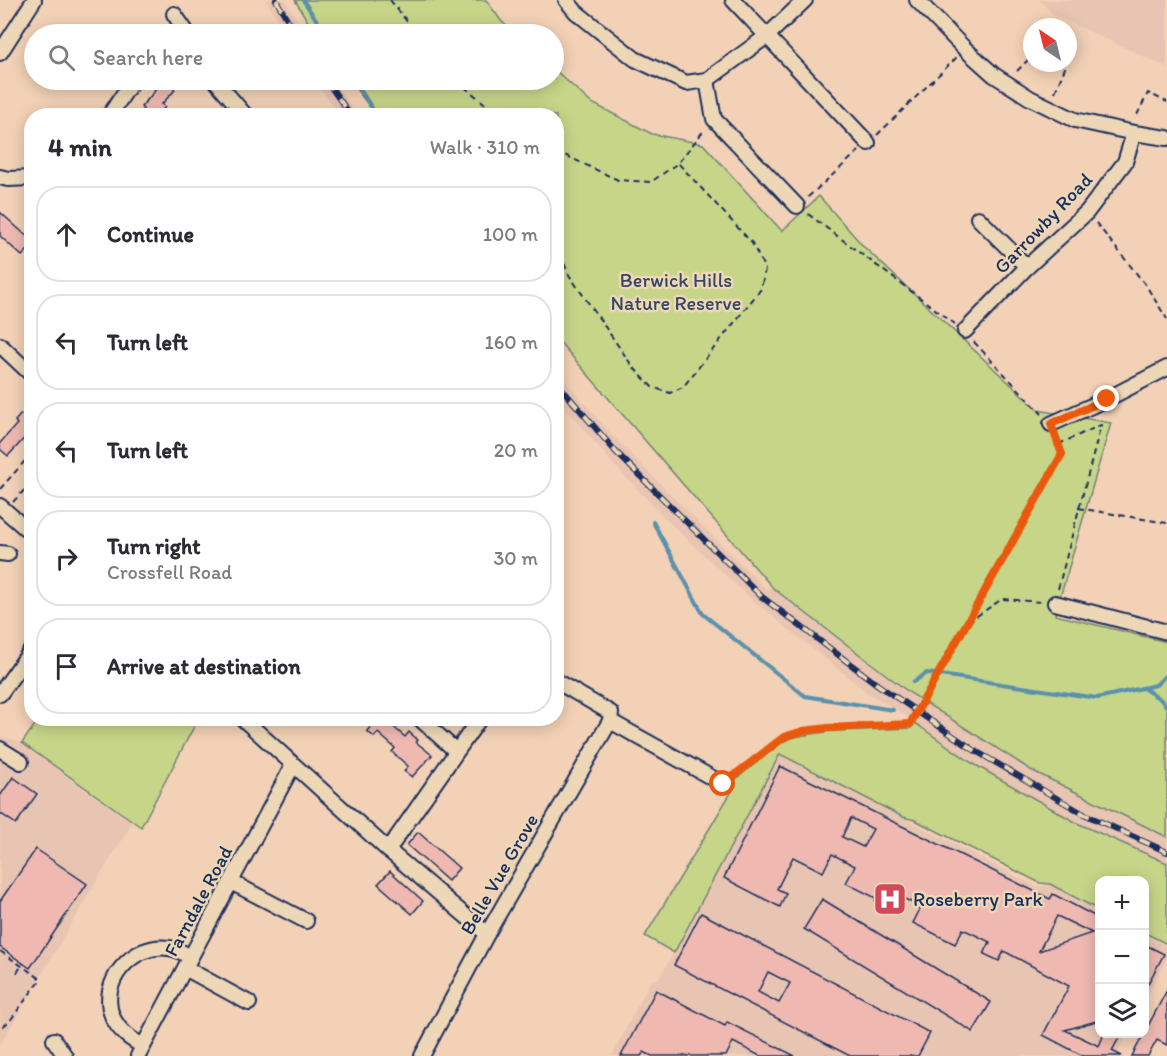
<!DOCTYPE html>
<html lang="en">
<head>
<meta charset="utf-8">
<style>
	body { margin:0; font-family:Itim,sans-serif; background:#f7f7f7; color:#2b2b33 }
	.controls { position:absolute; right:18px; bottom:18px; display:grid; overflow:hidden; border-radius:12px; box-shadow:0 3px 15px #0003 }
	.controls button { width:54px; height:54px; display:grid; place-items:center; padding:0; border:0; border-bottom:2px solid #e1e1e2; background:#fff; color:#2b2b33; font:30px sans-serif }
	.compass { position:absolute; left:1023px; top:18px; width:54px; height:54px; border-radius:50%; background:#fff; box-shadow:0 3px 15px #0003; rotate:325deg }
	.stop { position:absolute; width:18px; height:18px; margin:-14px; border:4px solid #ea580c; border-radius:50%; background:#fff }
	.stop.end { background:#ea580c; border-color:#fff; box-shadow:0 2px 6px #0008 }
	.list { margin:0; padding:0; list-style:none }
	h2 { display:flex; justify-content:space-between; align-items:center; height:78px; margin:0; padding:0 24px; font-size:26px }
	h2 small { font-size:20px; font-weight:400; color:#7c7c81 }
	.list li { display:grid; grid-template-columns:39px 1fr auto; gap:18px; align-items:center; box-sizing:border-box; height:96px; margin:0 12px 12px; padding:0 12px; border:2px solid #e1e1e2; border-radius:24px }
	.list b { display:block; font-size:22px; white-space:nowrap }
	.list p { margin:0; font-size:20px; white-space:nowrap; color:#7c7c81 }
	.list em { font-size:20px; font-style:normal; color:#7c7c81 }
	.icon { flex:none; width:33px; height:33px; fill:none; stroke:currentColor; stroke-width:2; stroke-linecap:round; stroke-linejoin:round }
	.map { position:relative; flex:none; width:1167px; height:1056px; overflow:hidden }
	.search { position:absolute; background:#fff; box-shadow:0 3px 15px #0003; left:24px; top:24px; width:540px; height:66px; display:flex; align-items:center; gap:15px; box-sizing:border-box; padding:0 21px; border-radius:33px; color:#7c7c81; font-size:22px }
	.panel { position:absolute; background:#fff; box-shadow:0 3px 15px #0003; left:24px; top:108px; width:540px; height:618px; border-radius:24px }
	.map>svg:first-child { display:block }
</style>
</head>
<body>
<div class="map">
<svg width="1167" height="1056" viewBox="0 0 1167 1056">
	<rect width="100%" height="100%" fill="#f2d1b6"/>
	<filter id="ink" filterUnits="userSpaceOnUse"><feTurbulence type="fractalNoise" baseFrequency=".0167" numOctaves="2"/><feDisplacementMap in="SourceGraphic" scale="12" xChannelSelector="R" yChannelSelector="G"/><feConvolveMatrix kernelMatrix="1 2 1 2 8 2 1 2 1" color-interpolation-filters="sRGB"/></filter>
	<g filter="url(#ink)">
		<g fill="#e8c4b2">
			<polygon points="266,0 285,0 305,34 287,34"/>
			<polygon points="1039,0 1167,0 1167,67 1054,15"/>
			<polygon points="314,80 332,80 357,115 340,115"/>
			<polygon points="556,370 613,436 675,499 766,589 773,588 910,693 1031,770 1167,837 1167,863 1077,823 972,763 902,713 869,694 791,631 749,597 673,526 615,466 557,398"/>
			<polygon points="0,737 15,740 132,823 96,882 0,1045"/>
			<polygon points="780,754 1037,887 1050,884 1099,911 1100,1034 1127,1034 1115,1056 612,1056 650,982 659,978 674,953"/>
			<polygon points="1144,935 1167,947 1167,958 1145,1000"/>
		</g>
		<g fill="#c7d589" stroke="#718274" stroke-width="1.5">
			<polygon points="295,0 486,0 502,22 516,34 315,34"/>
			<polygon points="554,69 590,102 652,134 703,144 782,231 819,196 864,247 1038,410 1111,423 1055,615 1167,642 1167,837 1031,770 910,693 773,588 557,339 556,116 376,115 349,80 554,80"/>
			<polygon points="39,719 39,718 198,719 141,827 22,743"/>
			<polygon points="915,723 972,763 1077,823 1167,863 1167,944 1145,933 1144,880 1100,880 1099,910 1050,884 1040,883 915,820 903,817 780,754 674,953 645,936 732,791 726,787 781,742 793,737 830,731 911,728"/>
		</g>
		<g fill="none" stroke-linecap="round" stroke-linejoin="round">
			<g stroke="#5a91ad" stroke-width="4">
				<polyline points="303,0 326,34"/>
				<polyline points="354,80 377,116"/>
				<polyline points="653,522 703,614 805,696 893,710"/>
				<polyline points="913,682 927,673 1097,698 1156,685 1167,674"/>
				<polyline points="1143,688 1160,699 1167,707"/>
			</g>
		</g>
		<g fill="#efb9b2" stroke="#1b2f5e" stroke-width="1.5" fill-rule="evenodd">
			<polygon points="160,80 181,80 173,88 175,90 162,104 165,107 158,116 137,116 143,109 141,107 154,92 157,87 155,86"/>
			<polygon points="0,212 32,241 32,246 22,256 0,236"/>
			<polygon points="21,414 32,423 32,430 8,456 0,449 0,443 17,424 15,421"/>
			<polygon points="378,718 393,718 389,723 405,737 409,732 418,740 416,742 432,755 412,777 404,771 408,766 392,752 395,748 378,733 374,737 367,731"/>
			<path d="M780,766L1050,899L1053,894L1100,919V1020L1065,1030L1099,1046L1104,1034H1121L1112,1051L1122,1056H1083L1043,1035L1069,986L1004,951L999,961L984,954L990,942L963,929L955,944L913,923L921,907L893,893L886,905L875,900L876,898L846,883L855,866L832,854L823,872L793,857L777,889L786,893L780,907L724,878ZM851,818L873,829L863,847L842,837ZM1057,916L1092,933L1039,951Z"/>
			<polygon points="13,777 37,794 16,824 0,813 0,796"/>
			<polygon points="418,832 459,868 448,881 407,845"/>
			<polygon points="36,849 87,884 30,968 0,947 0,901"/>
			<polygon points="390,871 423,901 412,914 378,884"/>
			<polygon points="822,899 991,1002 973,1032 804,929"/>
			<path d="M701,913L930,1033L918,1056H850L674,965ZM768,972L790,983L779,1003L758,992Z"/>
			<polygon points="1144,944 1164,954 1144,991"/>
			<polygon points="656,990 725,1026 727,1022 795,1056 760,1056 733,1042 726,1056 652,1056 644,1052 641,1056 621,1056"/>
			<polygon points="1167,990 1167,1045 1157,1040 1148,1056 1132,1056"/>
		</g>
		<g fill="none" stroke-linecap="round" stroke-linejoin="round">
			<g stroke="#1b2f5e" stroke-width="18">
				<g id="minor">
					<polyline points="566,0 576,12 635,59 686,83 707,80 767,36 805,0"/>
					<polyline points="733,0 868,143"/>
					<polyline points="917,0 965,49 994,75 1030,98 1075,120 1134,133 1167,138"/>
					<polyline points="174,14 188,34"/>
					<polyline points="0,53 34,0"/>
					<polyline points="215,80 246,116"/>
					<polyline points="707,80 714,119 797,206"/>
					<polyline points="109,116 133,80"/>
					<polyline points="0,177 8,179 32,178"/>
					<polyline points="978,218 1027,267"/>
					<polyline points="965,331 1027,267 1087,212 1125,162 1134,133"/>
					<polyline points="0,345 32,375"/>
					<polyline points="1051,424 1107,399 1167,368"/>
					<polyline points="0,506 32,534"/>
					<polyline points="0,553 8,554"/>
					<polyline points="1055,603 1167,632"/>
					<polyline points="0,694 32,649"/>
					<polyline points="242,718 388,850 487,934"/>
					<polyline points="419,718 456,751"/>
					<polyline points="610,721 723,784"/>
					<polyline points="0,749 21,762"/>
					<polyline points="388,850 480,718"/>
					<polyline points="231,882 306,921"/>
					<polyline points="185,968 249,1003"/>
					<polyline points="54,1040 65,1056"/>
					<path d="M143,1046C130,1039 120,1032 113,1018C97,983 133,942 169,948C177,949 184,953 190,957"/>
					<polyline points="138,1056 293,765"/>
					<polyline points="422,1056 487,934 610,721 611,713 556,681"/>
				</g>
			</g>
			<g stroke="#1b2f5e" stroke-width="2" stroke-dasharray="6 4.5" stroke-linecap="butt">
				<polyline points="390,0 417,34"/>
				<polyline points="1068,56 1070,57 1068,61"/>
				<polyline points="1017,71 1032,56"/>
				<polyline points="456,80 500,116"/>
				<polyline points="1055,92 1067,63"/>
				<polyline points="1137,115 1148,93 1167,102"/>
				<polyline points="877,135 957,57"/>
				<polyline points="556,151 618,180 651,182 678,163 705,129"/>
				<polyline points="808,197 859,151"/>
				<polyline points="808,214 955,324"/>
				<polyline points="1096,223 1145,284 1167,319"/>
				<polyline points="556,244 569,275 633,367 652,387 670,393 683,387 761,289 765,269 752,243 678,163"/>
				<polyline points="974,342 1042,414"/>
				<polyline points="0,489 32,453"/>
				<polyline points="13,502 32,482"/>
				<polyline points="1078,508 1167,523"/>
				<polyline points="1058,589 1101,425 1059,444"/>
				<polyline points="968,622 1002,599 1042,602"/>
				<polyline points="948,655 1062,454 1056,437"/>
				<polyline points="734,776 784,737 803,731 828,728"/>
				<polyline points="0,951 41,979 9,1022 0,1028"/>
				<polyline points="17,973 23,963"/>
			</g>
			<use href="#minor" stroke="#edd7b6" stroke-width="14"/>
			<g stroke="#1b2f5e" stroke-width="6">
				<g id="rail">
					<polyline points="276,0 296,34"/>
					<polyline points="326,80 351,116"/>
					<polyline points="556,382 616,452 762,597 878,685 974,750 1084,814 1167,852"/>
				</g>
			</g>
			<use href="#rail" stroke="#edd7b6" stroke-width="4" stroke-dasharray="11" stroke-linecap="butt"/>
			<polyline stroke="#1b2f5e" stroke-width="2" stroke-dasharray="6 4.5" stroke-linecap="butt" points="828,728 910,724 948,655"/>
		</g>
	</g>
	<g fill="none" stroke-linecap="round" stroke-linejoin="round" filter="url(#ink)">
		<polyline stroke="#ea580c" stroke-width="8" points="723,784 784,737 803,731 828,728 910,724 1062,454 1051,424 1107,399"/>
	</g>
	<defs>
		<g id="hospital-square" transform="scale(1.725)"><rect x="-9" y="-9" width="18" height="18" rx="4" fill="#d1495b" stroke="#edd7b6"/><path d="M-5-5h3v3.5h4V-5h3V5h-3V1.5h-4V5h-3Z" fill="#fff"/></g>
	</defs>
	<g fill-rule="evenodd">
		<use href="#hospital-square" x="890" y="899"/>
	</g>
	<g text-anchor="middle" stroke-width="5" stroke-linejoin="round" paint-order="stroke">
		<g font-size="20" fill="#1b2f5e" stroke="#edd7b6">
			<text transform="translate(1043 223) rotate(-46)" y="7">Garrowby Road</text>
			<text transform="translate(499 874) rotate(-60)" y="7">Belle Vue Grove</text>
			<text transform="translate(198 901) rotate(-62)" y="7">Farndale Road</text>
		</g>
		<g font-size="20" fill="#354864" stroke="#edd7b6">
			<text x="676" y="287">Berwick Hills<tspan x="676" dy="23">Nature Reserve</tspan></text>
		</g>
		<g font-size="20" fill="#1b2f5e" stroke="#edd7b6" text-anchor="start">
			<text x="913" y="906">Roseberry Park</text>
		</g>
	</g>
</svg>
<div class="controls">
<button>+</button>
<button>−</button>
<button><svg class="icon" aria-label="layers" viewBox="0 0 24 24"><path d="M12 4l9 5-9 5-9-5zM3 14l9 5 9-5"/></svg></button>
</div>
<svg class="compass" viewBox="-18 -18 36 36"><path d="M0-13l5 13h-10z" fill="#e53935"/><path d="M0 13l5-13h-10z" fill="#7c7c81"/></svg>
<div class="stop" style="left:723px;top:784px"></div>
<div class="stop end" style="left:1107px;top:399px"></div>
<div class="search"><svg class="icon" aria-label="search" viewBox="0 0 24 24"><circle cx="10" cy="10" r="6"/><path d="M15 15l6 6"/></svg>Search here</div>
<section class="panel">
<h2>4 min<small>Walk · 310 m</small></h2>
<ul class="list">
<li><svg class="icon" aria-label="ahead" viewBox="0 0 24 24"><path d="M12 20V5M6 11l6-6 6 6"/></svg><div><b>Continue</b></div><em>100 m</em></li>
<li><svg class="icon" aria-label="left" viewBox="0 0 24 24"><path d="M17 20v-9H6M10 6l-5 5 5 5"/></svg><div><b>Turn left</b></div><em>160 m</em></li>
<li><svg class="icon" aria-label="left" viewBox="0 0 24 24"><path d="M17 20v-9H6M10 6l-5 5 5 5"/></svg><div><b>Turn left</b></div><em>20 m</em></li>
<li><svg class="icon" aria-label="right" viewBox="0 0 24 24"><path d="M7 20v-9h11M14 6l5 5-5 5"/></svg><div><b>Turn right</b><p>Crossfell Road</p></div><em>30 m</em></li>
<li><svg class="icon" aria-label="arrive" viewBox="0 0 24 24"><path d="M6 21V4h12l-3 4 3 4H6"/></svg><div><b>Arrive at destination</b></div></li>
</ul>
</section>
</div>
</body>
</html>
